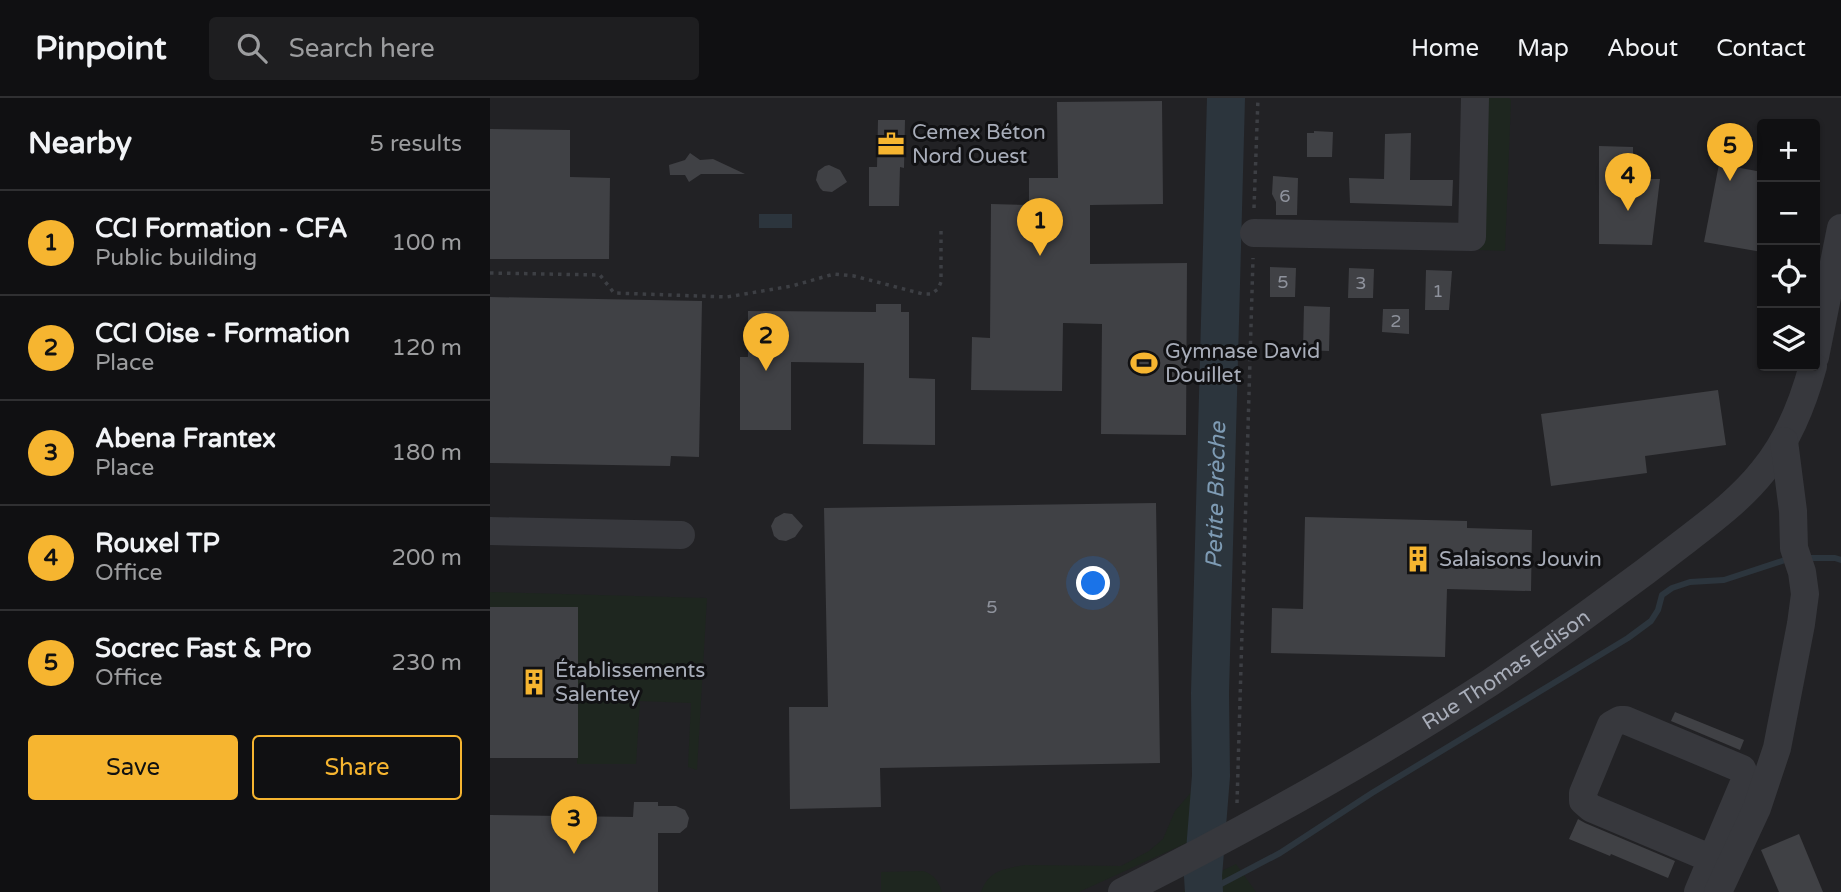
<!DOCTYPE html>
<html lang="en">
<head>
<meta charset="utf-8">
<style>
	body { margin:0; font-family:"Varela Round",sans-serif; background:#1e1e20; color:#f1f3f6 }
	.controls { position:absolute; right:21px; top:21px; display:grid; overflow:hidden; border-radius:7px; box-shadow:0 2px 5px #0004 }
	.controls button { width:63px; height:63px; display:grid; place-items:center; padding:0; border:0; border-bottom:2px solid #303032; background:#101012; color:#f1f3f6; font:35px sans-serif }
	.you { position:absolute; left:604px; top:486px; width:24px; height:24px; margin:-18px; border:5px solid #fff; border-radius:50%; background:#1a73e8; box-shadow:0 0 0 10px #1a73e833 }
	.badge { display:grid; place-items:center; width:46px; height:46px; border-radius:50%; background:#f6b530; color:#111; font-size:23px; font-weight:700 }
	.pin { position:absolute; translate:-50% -58px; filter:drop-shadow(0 2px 4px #0008) }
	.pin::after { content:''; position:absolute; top:37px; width:24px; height:21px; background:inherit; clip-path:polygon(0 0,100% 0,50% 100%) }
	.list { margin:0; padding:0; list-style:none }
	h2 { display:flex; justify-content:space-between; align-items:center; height:91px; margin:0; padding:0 28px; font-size:30px }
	h2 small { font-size:23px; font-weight:400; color:#9c9d9f }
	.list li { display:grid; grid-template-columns:46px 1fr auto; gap:21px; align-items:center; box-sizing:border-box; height:105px; padding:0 28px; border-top:2px solid #303032 }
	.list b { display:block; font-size:26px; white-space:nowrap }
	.list p { margin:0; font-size:23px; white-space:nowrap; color:#9c9d9f }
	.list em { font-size:23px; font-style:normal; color:#9c9d9f }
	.actions { display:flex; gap:14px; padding:21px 28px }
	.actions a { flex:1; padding:16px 0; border:2px solid #f6b530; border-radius:7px; text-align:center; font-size:24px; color:#f6b530 }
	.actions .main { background:#f6b530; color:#111 }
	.icon { flex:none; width:38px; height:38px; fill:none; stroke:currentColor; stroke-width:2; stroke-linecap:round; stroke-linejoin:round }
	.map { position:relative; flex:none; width:1351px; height:794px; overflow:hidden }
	header { display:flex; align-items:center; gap:42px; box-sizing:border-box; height:98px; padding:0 35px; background:#101012; border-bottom:2px solid #303032 }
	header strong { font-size:33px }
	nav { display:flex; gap:38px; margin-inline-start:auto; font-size:24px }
	.search { width:490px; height:63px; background:#1e1e20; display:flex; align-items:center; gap:18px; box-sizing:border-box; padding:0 24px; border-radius:7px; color:#9c9d9f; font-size:26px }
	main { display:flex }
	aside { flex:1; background:#101012 }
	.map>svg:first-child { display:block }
</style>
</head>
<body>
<header>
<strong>Pinpoint</strong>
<div class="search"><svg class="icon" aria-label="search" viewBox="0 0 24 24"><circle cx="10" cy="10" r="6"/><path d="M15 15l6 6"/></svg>Search here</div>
<nav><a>Home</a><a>Map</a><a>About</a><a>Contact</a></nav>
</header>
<main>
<aside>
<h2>Nearby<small>5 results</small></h2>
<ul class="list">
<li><span class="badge">1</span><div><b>CCI Formation - CFA</b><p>Public building</p></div><em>100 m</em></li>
<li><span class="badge">2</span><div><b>CCI Oise - Formation</b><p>Place</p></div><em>120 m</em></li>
<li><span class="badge">3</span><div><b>Abena Frantex</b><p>Place</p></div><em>180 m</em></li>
<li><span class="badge">4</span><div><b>Rouxel TP</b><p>Office</p></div><em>200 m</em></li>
<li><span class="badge">5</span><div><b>Socrec Fast &amp; Pro</b><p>Office</p></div><em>230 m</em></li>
</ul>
<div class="actions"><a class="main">Save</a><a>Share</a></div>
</aside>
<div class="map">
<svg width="1351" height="794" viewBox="0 0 1351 794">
	<rect width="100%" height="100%" fill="#161618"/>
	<path fill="#222225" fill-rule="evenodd" d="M0,0H1351V794H0ZM1272,26H1325V268H1272Z"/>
	<g fill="#1e261f">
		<polygon points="997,0 1019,0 1021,2 1015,153 989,152 996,2"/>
		<polygon points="0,494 217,500 207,672 198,669 201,605 150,603 146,666 87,666 88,509 0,509"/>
		<path d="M704,691L703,742L589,794H491C499,772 514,771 535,767L631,768L659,753L673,741L685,713Z"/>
		<polygon points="746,766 766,794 693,794 697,790"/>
		<path d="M433,773C445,777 448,783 452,794H391V774Z"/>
	</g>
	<rect fill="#2c353d" x="269" y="116" width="33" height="14"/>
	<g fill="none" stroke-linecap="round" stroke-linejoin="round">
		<g stroke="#2c353d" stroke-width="6">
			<polyline points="1318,460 1345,460 1351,462"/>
			<polyline points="716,794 790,755 882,695 1138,540 1161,523 1168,512 1172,497 1182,490 1200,484 1234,482 1295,462"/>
		</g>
		<path stroke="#2c353d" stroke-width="38" id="s1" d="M714,794L713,778L721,678L720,595L736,0"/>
	</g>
	<g fill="#404145">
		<polygon points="672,3 673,106 600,107 600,166 697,165 696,337 611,336 612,226 573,225 572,293 481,292 482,239 500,240 501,106 539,107 539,80 568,80 567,4"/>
		<polygon points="388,22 415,22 414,70 410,69 409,108 379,108 379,69 387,69"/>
		<polygon points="0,31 80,32 80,79 120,80 119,161 0,161"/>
		<polygon points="824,33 843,34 842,59 817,59 817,35 824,35"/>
		<polygon points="921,35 920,82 963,82 962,108 860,105 859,80 894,81 895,36"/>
		<polygon points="1109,48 1143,49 1143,81 1170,81 1162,147 1109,146"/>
		<polygon points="200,55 210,62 223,61 255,76 211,76 199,84 195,77 180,77 179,67 195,62"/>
		<polygon points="1229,66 1272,74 1272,154 1214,144"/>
		<polygon points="339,67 350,72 357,84 342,94 333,93 330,90 326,82 328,73 335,68"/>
		<polygon points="783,78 808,80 807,117 786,117 786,104 782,96"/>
		<polygon points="780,169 806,170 805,199 780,199"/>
		<polygon points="859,170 884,171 883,200 858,200"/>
		<polygon points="936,172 962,173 959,212 935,212"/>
		<polygon points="0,199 212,203 209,359 181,358 180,368 0,365"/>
		<polygon points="386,206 411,206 411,214 419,214 419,280 445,281 445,347 373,346 374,265 301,264 301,332 250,332 250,259 258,259 258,213 386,214"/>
		<polygon points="814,208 840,209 839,253 813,252"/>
		<polygon points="893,211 919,211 919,236 892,234"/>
		<polygon points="1228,292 1236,347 1155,358 1157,375 1061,388 1051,316"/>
		<polygon points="666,405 670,665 390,670 391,709 300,711 299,609 338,609 334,410"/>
		<polygon points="294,415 302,416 313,428 305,439 296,443 289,442 284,438 281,428 285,420"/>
		<polygon points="815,419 977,423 977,430 1042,432 1041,493 957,491 955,559 781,555 782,510 813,511"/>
		<rect x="0" y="509" width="88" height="151"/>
		<polygon points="1185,614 1254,642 1250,652 1181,623"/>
		<polygon points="144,704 168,704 168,708 186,708 195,712 199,720 197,729 190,735 168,735 168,794 0,794 0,717 143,719"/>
		<polygon points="1088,721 1095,725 1185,763 1178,780 1121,756 1120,758 1079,741"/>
		<polygon points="1309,736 1333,794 1289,794 1271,752"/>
	</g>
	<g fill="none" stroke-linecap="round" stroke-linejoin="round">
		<g stroke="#3d3f44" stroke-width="3.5" stroke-dasharray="3.5 5" stroke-linecap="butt">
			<polyline points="764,110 768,0"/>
			<polyline points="0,175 110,177 124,195 237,199 302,188 344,176 364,178 433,196 441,196 448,191 451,184 451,128"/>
			<polyline points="747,705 763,160"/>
		</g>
		<g stroke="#37383d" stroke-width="28">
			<polyline points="764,135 982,139 985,0"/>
			<polyline points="1325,259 1351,130"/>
			<polyline points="0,433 191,437"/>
			<path id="s2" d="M632,794C759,730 883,661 1001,584C1041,557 1080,529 1118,501C1143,483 1167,465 1190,447C1220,424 1250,402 1273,373C1298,343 1313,305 1323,268"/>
			<polyline points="1208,794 1256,680 1252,671 1135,622 1130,622 1121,627 1093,695 1093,703 1101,710 1222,761"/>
			<polyline points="1228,794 1267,710 1287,650 1311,526 1315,496 1312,474 1304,450 1303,413 1294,343"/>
		</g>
	</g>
	<defs>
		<g id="office-bare" transform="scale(2.1)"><path d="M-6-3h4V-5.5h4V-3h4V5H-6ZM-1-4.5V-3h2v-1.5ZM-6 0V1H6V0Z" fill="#f6b530" stroke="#111113" stroke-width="2.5" paint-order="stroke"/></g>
		<g id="stadium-bare" transform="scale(2.1)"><path d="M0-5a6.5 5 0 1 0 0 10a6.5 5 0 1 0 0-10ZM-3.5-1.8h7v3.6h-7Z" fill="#f6b530" stroke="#111113" stroke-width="2.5" paint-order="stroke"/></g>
		<g id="building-bare" transform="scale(2.1)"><path d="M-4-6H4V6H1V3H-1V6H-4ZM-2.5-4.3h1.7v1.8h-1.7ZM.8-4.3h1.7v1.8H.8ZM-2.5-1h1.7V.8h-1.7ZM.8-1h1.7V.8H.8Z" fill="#f6b530" stroke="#111113" stroke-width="2.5" paint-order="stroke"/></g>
	</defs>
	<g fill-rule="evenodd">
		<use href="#office-bare" x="401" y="46"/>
		<use href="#stadium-bare" x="654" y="265"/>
		<use href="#building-bare" x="928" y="461"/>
		<use href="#building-bare" x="44" y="584"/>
	</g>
	<g text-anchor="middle" stroke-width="6" stroke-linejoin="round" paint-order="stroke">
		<g font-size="18" fill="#8e929c">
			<text x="795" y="104">6</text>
			<text x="793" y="190">5</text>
			<text x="871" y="191">3</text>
			<text x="948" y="199">1</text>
			<text x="906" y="229">2</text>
			<text x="502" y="515">5</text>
		</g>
		<g font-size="21" fill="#a8adb9" stroke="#111113" text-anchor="start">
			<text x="422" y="41">Cemex Béton<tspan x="422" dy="24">Nord Ouest</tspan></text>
			<text x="675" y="260">Gymnase David<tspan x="675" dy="24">Douillet</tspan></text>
			<text x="949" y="468">Salaisons Jouvin</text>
			<text x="65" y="579">Établissements<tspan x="65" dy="24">Salentey</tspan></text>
		</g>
		<g font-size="21" fill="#a8adb9" stroke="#111113">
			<text dy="7" stroke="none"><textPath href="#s2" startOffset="444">Rue Thomas Edison</textPath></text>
		</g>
		<g font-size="23" font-style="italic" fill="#7e9bb4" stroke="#111113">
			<text dy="8" stroke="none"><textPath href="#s1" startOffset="397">Petite Brèche</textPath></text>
		</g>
	</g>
</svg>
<div class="controls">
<button>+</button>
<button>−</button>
<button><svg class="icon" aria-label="locate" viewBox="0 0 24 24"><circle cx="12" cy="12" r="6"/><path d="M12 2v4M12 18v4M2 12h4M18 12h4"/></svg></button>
<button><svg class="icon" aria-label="layers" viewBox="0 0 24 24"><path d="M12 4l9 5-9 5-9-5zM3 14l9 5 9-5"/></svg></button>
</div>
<div class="you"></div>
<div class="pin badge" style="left:550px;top:158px">1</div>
<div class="pin badge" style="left:276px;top:273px">2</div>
<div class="pin badge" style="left:84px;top:756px">3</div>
<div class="pin badge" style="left:1138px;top:113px">4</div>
<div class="pin badge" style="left:1240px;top:83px">5</div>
</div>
</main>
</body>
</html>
